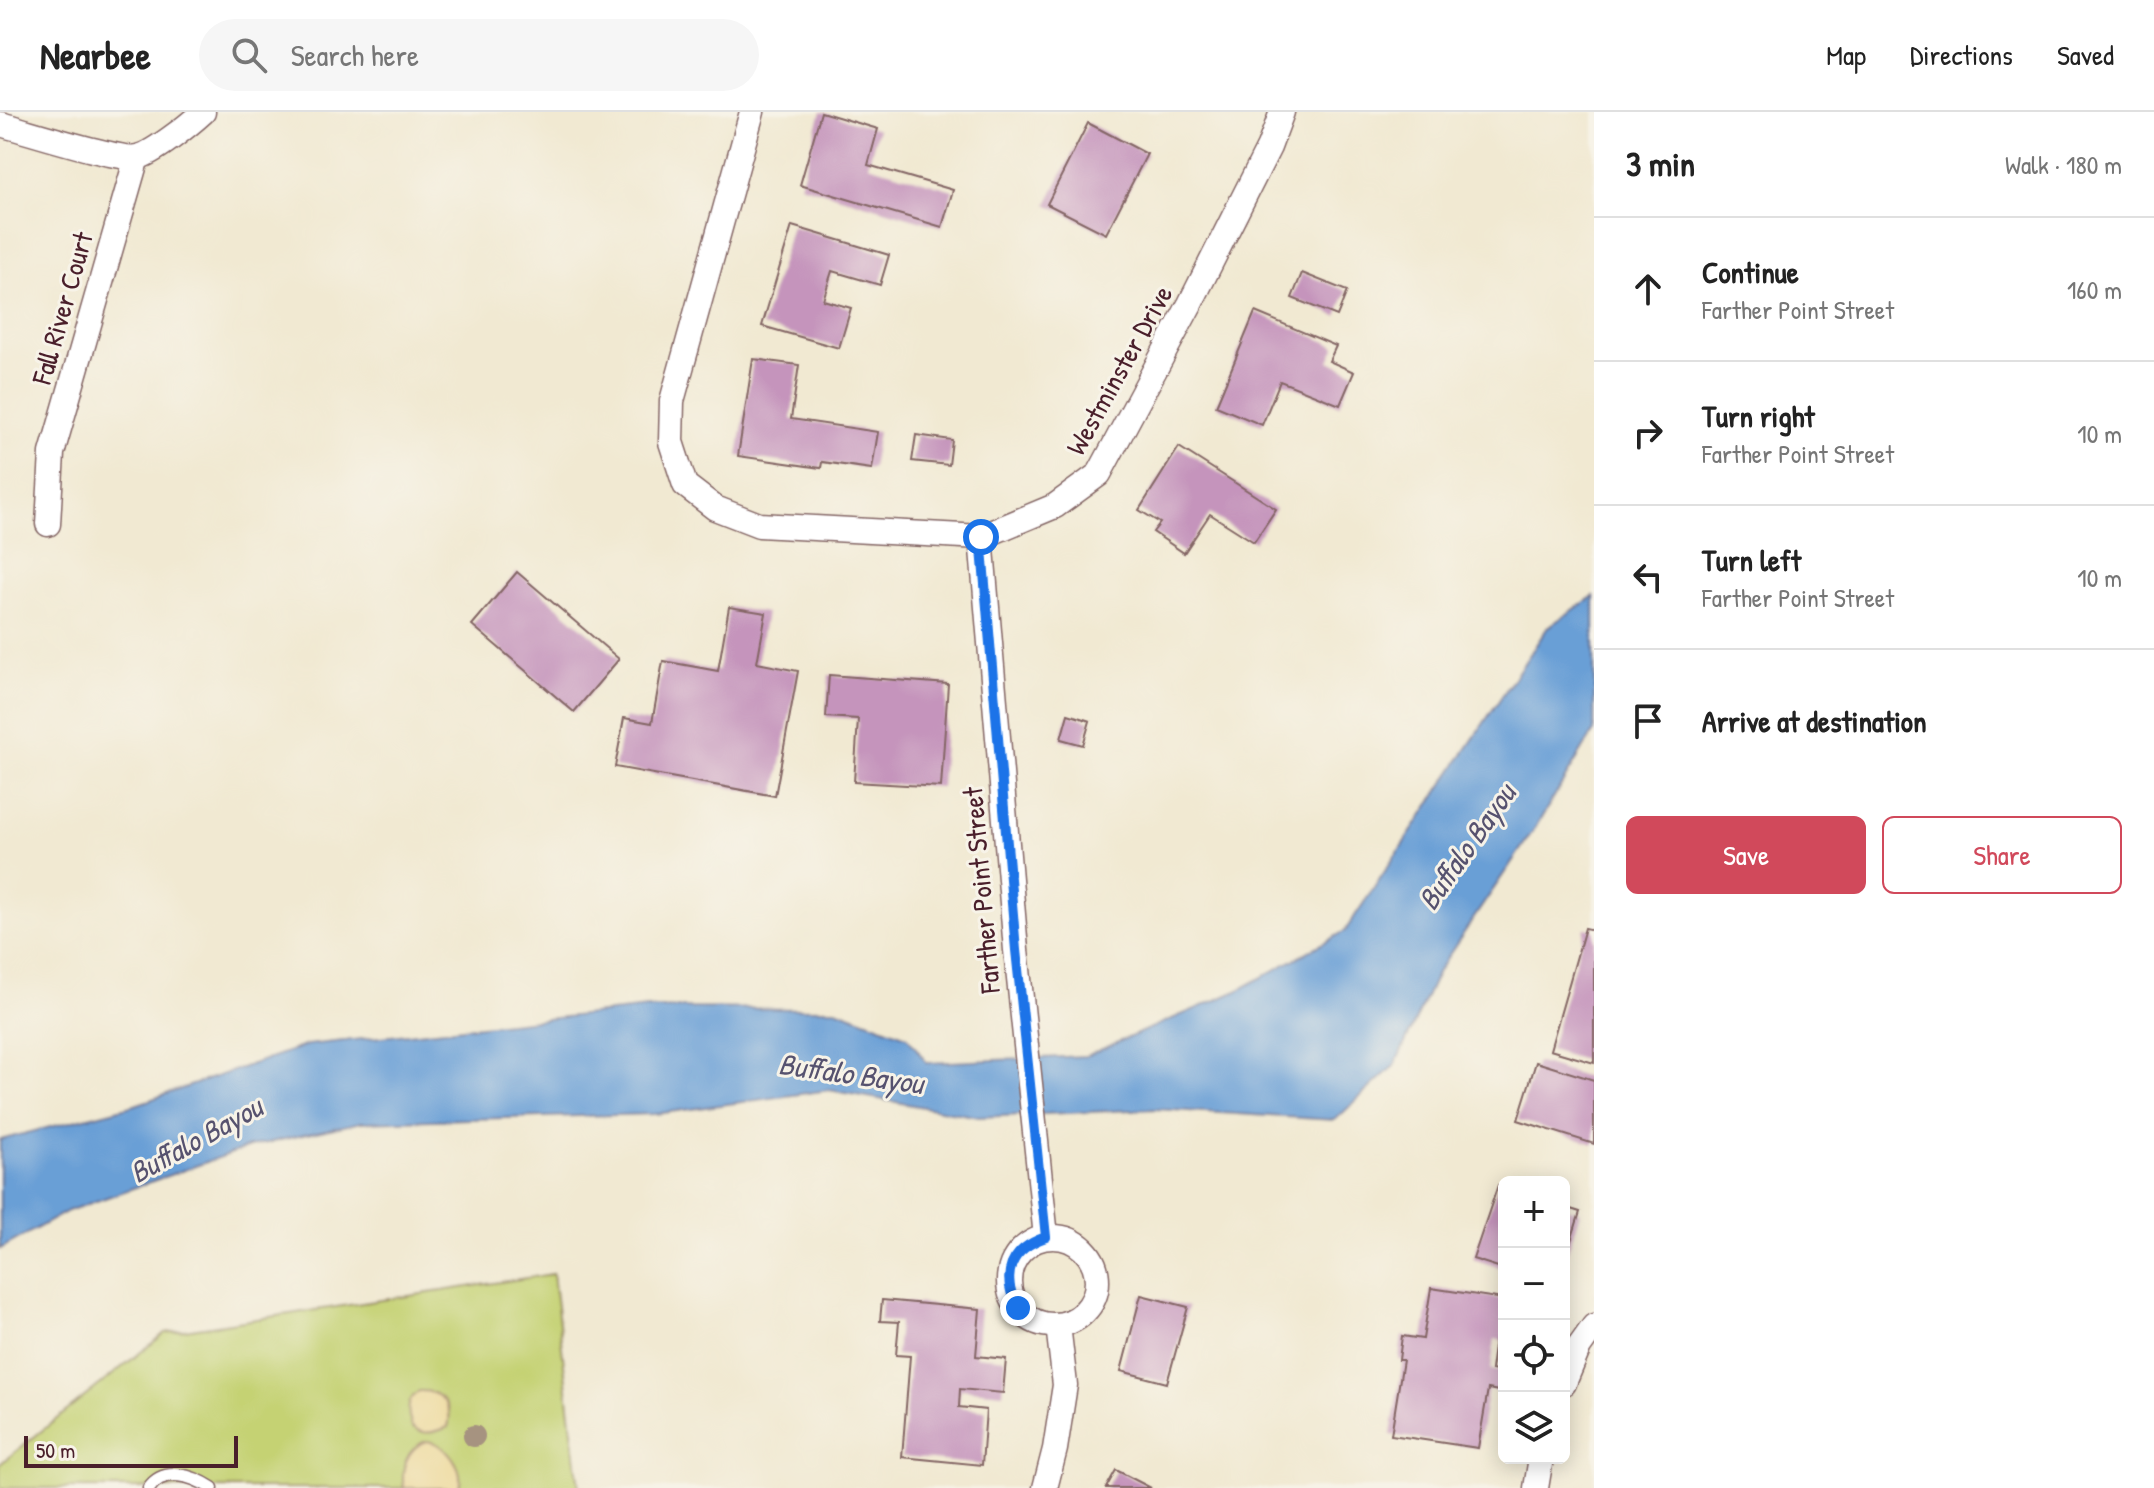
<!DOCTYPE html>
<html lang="en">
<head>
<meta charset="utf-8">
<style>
	body { margin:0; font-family:"Patrick Hand",sans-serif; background:#f6f6f6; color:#222 }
	.controls { position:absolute; right:24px; bottom:24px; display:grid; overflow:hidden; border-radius:12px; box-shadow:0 4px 20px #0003 }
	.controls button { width:72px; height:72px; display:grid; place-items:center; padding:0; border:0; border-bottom:2px solid #e0e0e0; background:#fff; color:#222; font:40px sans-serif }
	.scale { position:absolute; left:24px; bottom:20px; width:214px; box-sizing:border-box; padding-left:8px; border:4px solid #4a1f2b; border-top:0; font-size:22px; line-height:28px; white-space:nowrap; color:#4a1f2b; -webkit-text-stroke:6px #f7f3e8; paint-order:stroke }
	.stop { position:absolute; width:24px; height:24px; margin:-18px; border:6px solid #1a73e8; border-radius:50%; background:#fff }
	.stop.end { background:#1a73e8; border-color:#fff; box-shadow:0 2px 8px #0008 }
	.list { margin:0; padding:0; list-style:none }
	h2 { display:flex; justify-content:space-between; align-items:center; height:104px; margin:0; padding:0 32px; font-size:34px }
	h2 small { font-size:26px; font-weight:400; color:#767676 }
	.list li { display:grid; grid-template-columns:52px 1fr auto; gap:24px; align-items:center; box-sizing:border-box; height:144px; padding:0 32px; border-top:2px solid #e0e0e0 }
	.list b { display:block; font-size:30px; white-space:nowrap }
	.list p { margin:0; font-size:26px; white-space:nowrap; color:#767676 }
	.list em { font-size:26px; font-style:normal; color:#767676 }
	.actions { display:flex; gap:16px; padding:24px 32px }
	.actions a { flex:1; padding:18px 0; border:2px solid #d1495b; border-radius:12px; text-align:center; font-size:28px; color:#d1495b }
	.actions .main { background:#d1495b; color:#fff }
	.icon { flex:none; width:44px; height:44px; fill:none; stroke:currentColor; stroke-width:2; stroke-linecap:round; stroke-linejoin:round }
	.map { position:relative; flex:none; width:1594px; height:1376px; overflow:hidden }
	header { display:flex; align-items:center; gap:48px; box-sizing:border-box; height:112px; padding:0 40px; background:#fff; border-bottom:2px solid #e0e0e0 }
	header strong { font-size:38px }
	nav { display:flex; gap:44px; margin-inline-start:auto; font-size:28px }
	.search { width:560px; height:72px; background:#f6f6f6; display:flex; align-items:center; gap:20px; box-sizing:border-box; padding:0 28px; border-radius:44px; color:#767676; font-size:30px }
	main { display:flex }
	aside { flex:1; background:#fff }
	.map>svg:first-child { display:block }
</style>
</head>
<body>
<header>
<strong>Nearbee</strong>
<div class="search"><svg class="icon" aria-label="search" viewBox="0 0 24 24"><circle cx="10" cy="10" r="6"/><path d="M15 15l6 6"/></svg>Search here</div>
<nav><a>Map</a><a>Directions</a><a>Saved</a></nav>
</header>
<main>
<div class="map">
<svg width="1594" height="1376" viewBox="0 0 1594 1376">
	<rect width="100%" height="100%" fill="#f7f3e8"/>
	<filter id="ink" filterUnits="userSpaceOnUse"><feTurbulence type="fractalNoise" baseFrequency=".0125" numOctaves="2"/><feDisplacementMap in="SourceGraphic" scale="16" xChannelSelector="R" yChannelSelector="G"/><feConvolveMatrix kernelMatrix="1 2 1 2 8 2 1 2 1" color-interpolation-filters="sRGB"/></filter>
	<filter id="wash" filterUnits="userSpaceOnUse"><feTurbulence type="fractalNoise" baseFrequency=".006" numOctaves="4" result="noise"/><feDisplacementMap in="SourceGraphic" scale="32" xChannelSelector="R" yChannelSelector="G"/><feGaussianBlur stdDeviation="1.8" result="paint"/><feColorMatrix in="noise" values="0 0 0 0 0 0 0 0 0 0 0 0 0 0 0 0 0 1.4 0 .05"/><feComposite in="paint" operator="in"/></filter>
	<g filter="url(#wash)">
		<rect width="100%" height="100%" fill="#f1e9d2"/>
		<polygon fill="#c5d273" stroke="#88784f" stroke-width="2" points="553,1162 579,1376 0,1376 0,1352 165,1221"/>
		<g fill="#eeda9e" stroke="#9c7c64" stroke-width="2">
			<path d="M419,1279C440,1278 454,1293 448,1315C437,1320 422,1324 412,1315C407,1302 406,1287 419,1279Z"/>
			<path d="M426,1329C447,1331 465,1356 459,1376H404C400,1357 407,1336 426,1329Z"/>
		</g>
		<polygon fill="#699fd6" stroke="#5a5f80" stroke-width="2" points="1594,484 1594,619 1535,716 1438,859 1395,953 1335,1008 1155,997 979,1005 829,978 655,1002 361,1010 249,1035 68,1099 0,1137 0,1028 135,993 307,933 648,896 836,897 907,924 927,951 1086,944 1237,879 1345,819 1548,515"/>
		<g id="blocks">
			<g fill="#c594bc">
				<polygon points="821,0 878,17 868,53 953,78 942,115 800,73"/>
				<polygon points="1088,11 1147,42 1106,122 1047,92"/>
				<polygon points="792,114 889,143 880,173 832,159 823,188 851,196 839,236 762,214"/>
				<polygon points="1302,161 1347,179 1337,204 1292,186"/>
				<polygon points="1255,200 1336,234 1329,249 1354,260 1340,293 1280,269 1262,313 1216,294"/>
				<polygon points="753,247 799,253 791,307 878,320 872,357 822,350 821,356 738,344"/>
				<polygon points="916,323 952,328 949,353 912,349"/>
				<polygon points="1179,335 1276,397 1254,430 1210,402 1184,441 1153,420 1160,411 1139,398"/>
				<polygon points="517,460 619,547 574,600 472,513"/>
				<polygon points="729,495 766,501 757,551 798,559 775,684 615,655 624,606 652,611 663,549 718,559"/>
				<polygon points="829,563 948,572 941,675 854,670 858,607 826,605"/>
				<polygon points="1068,602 1090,609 1083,633 1061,627"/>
				<polygon points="1585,816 1594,818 1594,951 1550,938"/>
				<polygon points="1536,950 1594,968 1594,1032 1518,1008"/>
				<polygon points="1498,1073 1504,1075 1504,1157 1473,1147"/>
				<polygon points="1564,1095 1580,1100 1565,1148 1564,1148"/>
				<polygon points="1431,1176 1504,1187 1504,1229 1495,1227 1491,1258 1504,1260 1504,1280 1488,1277 1478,1336 1391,1323 1403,1248 1399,1248 1402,1224 1423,1227"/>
				<polygon points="1141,1183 1188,1195 1167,1271 1121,1259"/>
				<polygon points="882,1188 980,1197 976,1244 1006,1247 1003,1281 960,1277 959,1295 986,1298 982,1353 902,1345 910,1244 896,1243 899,1210 880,1209"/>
				<polygon points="1116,1358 1151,1376 1106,1376"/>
			</g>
		</g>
	</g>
	<g filter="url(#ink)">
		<use href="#blocks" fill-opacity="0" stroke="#846665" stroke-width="2"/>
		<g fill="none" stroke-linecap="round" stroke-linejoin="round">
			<g stroke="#846665" stroke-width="15">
				<path id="lane" d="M149,1376C164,1354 193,1364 212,1376"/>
			</g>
			<g stroke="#846665" stroke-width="27">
				<g id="street">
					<polyline points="752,0 672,289 671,330 685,373 715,396 759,413 981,425 1055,394 1099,362 1190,192 1269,35 1282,0"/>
					<path d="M0,12C24,18 119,49 138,45C154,41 190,12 203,0"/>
					<polyline points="48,412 52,341 137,45"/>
					<polyline points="981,425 1016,838 1046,1125"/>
					<circle cx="1053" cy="1169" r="44"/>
					<polyline points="1564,1271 1579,1235 1594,1214"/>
					<polyline points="1045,1376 1055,1337 1065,1273 1058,1213"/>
					<polyline points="1536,1376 1541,1346"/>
				</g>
			</g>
			<use href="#lane" stroke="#fff" stroke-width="12"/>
			<use href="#street" stroke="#fff" stroke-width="24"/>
		</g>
		<circle fill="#a69380" cx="474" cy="1324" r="11"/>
	</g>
	<g fill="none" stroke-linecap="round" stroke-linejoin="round" filter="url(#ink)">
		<path stroke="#1a73e8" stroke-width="10" d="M981,425L1016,838L1046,1125C1010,1137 1000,1163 1018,1196"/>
	</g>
	<g text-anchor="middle" stroke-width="6" stroke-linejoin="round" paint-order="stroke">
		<g font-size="28" fill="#4a1f2b" stroke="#f7f3e8">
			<text transform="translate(62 196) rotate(-74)" y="10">Fall River Court</text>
			<text transform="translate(1119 258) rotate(-61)" y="10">Westminster Drive</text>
			<text transform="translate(981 778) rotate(-95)" y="10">Farther Point Street</text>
		</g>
		<g font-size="30" font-style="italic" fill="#56526f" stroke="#f7f3e8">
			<text transform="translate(1467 735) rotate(-55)" y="10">Buffalo Bayou</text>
			<text transform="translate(851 962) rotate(8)" y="10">Buffalo Bayou</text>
			<text transform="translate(196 1028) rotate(-29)" y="10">Buffalo Bayou</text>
		</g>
	</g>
</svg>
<div class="controls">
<button>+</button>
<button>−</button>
<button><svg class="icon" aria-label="locate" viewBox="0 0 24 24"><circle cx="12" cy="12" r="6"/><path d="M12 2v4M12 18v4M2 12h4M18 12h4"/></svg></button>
<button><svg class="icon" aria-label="layers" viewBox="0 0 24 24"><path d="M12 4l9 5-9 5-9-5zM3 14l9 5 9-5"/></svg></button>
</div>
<div class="scale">50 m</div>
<div class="stop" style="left:981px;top:425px"></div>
<div class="stop end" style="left:1018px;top:1196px"></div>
</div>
<aside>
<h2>3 min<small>Walk · 180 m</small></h2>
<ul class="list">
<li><svg class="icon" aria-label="ahead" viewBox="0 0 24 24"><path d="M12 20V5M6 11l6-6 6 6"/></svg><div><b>Continue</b><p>Farther Point Street</p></div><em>160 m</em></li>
<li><svg class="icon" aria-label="right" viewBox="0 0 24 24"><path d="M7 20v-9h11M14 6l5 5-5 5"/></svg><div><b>Turn right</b><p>Farther Point Street</p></div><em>10 m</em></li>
<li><svg class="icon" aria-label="left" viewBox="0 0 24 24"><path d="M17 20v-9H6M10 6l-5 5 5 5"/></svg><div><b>Turn left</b><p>Farther Point Street</p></div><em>10 m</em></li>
<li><svg class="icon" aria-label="arrive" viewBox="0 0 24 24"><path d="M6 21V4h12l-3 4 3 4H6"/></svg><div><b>Arrive at destination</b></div></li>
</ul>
<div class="actions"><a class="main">Save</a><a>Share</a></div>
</aside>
</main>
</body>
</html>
